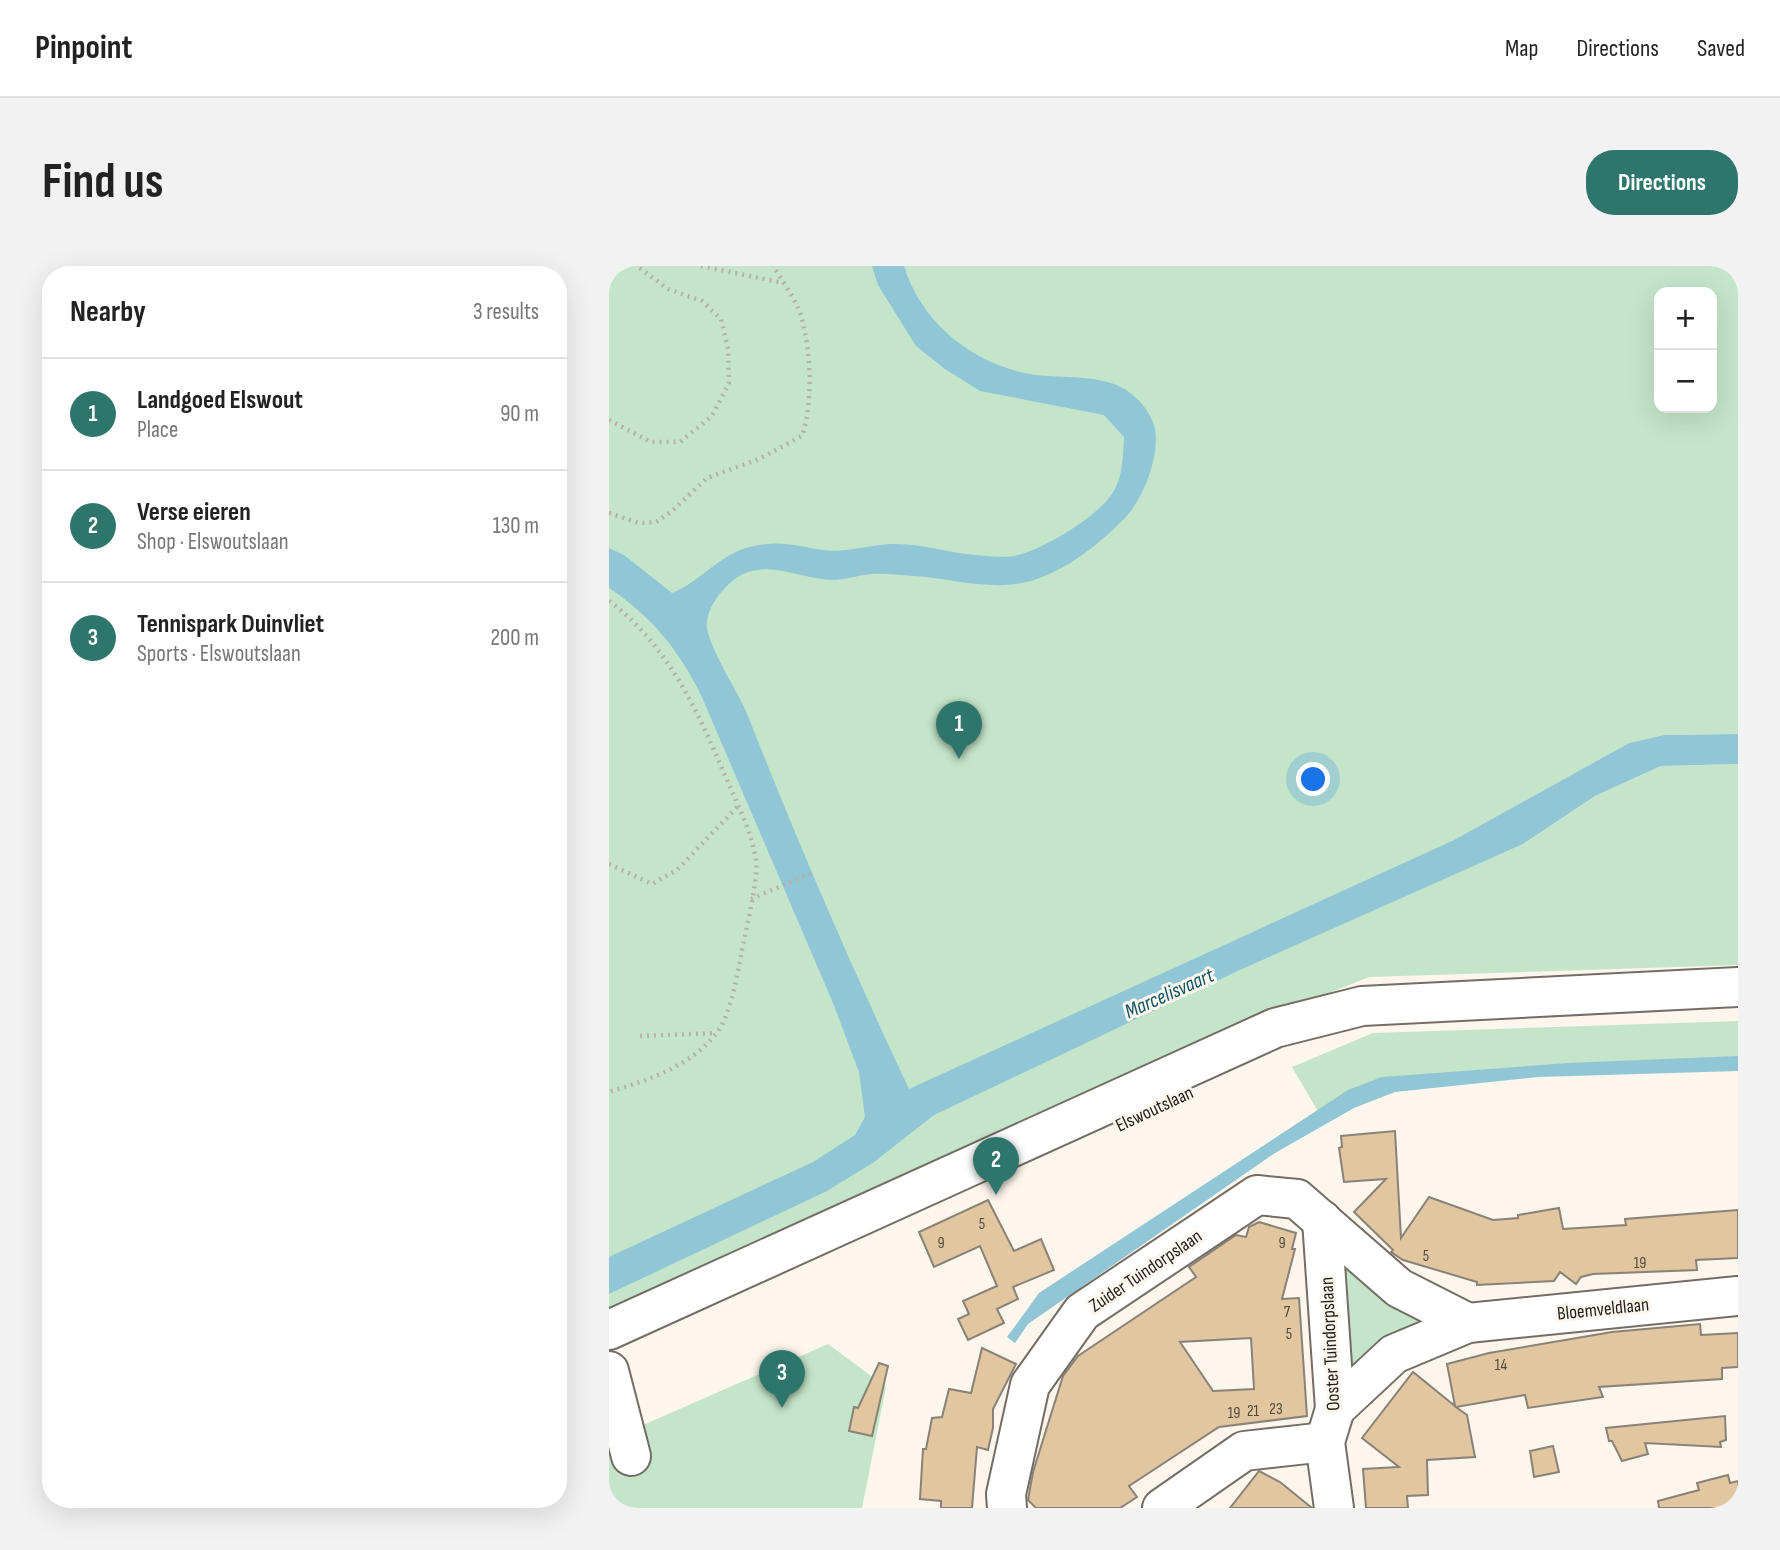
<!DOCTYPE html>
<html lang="en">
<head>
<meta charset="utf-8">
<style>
	body { margin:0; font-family:"Sofia Sans Condensed",sans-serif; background:#f2f2f2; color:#222 }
	.controls { position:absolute; right:21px; top:21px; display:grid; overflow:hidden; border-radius:14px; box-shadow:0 7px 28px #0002 }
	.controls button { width:63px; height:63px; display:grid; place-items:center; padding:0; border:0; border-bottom:2px solid #e0e0e0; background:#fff; color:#222; font:35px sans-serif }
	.you { position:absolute; left:705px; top:514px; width:24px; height:24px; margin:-18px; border:5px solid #fff; border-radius:50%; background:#1a73e8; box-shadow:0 0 0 10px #1a73e833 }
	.badge { display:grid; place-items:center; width:46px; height:46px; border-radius:50%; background:#2e756c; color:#fff; font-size:23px; font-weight:700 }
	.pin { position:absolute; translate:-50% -58px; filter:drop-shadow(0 2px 4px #0008) }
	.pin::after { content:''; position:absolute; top:37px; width:24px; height:21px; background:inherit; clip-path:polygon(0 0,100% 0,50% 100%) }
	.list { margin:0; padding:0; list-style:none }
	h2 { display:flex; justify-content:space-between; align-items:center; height:91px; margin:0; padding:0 28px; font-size:30px }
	h2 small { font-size:23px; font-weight:400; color:#767676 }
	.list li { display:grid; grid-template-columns:46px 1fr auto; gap:21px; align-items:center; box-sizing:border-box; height:112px; padding:0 28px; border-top:2px solid #e0e0e0 }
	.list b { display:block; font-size:26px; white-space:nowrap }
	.list p { margin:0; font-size:23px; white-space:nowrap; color:#767676 }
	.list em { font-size:23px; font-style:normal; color:#767676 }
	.map { position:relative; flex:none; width:1129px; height:1242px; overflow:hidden; border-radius:28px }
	header { display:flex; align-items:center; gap:42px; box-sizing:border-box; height:98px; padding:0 35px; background:#fff; border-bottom:2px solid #e0e0e0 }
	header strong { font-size:33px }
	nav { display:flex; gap:38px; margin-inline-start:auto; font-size:24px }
	.intro { display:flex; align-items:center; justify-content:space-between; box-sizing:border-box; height:168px; padding:0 42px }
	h1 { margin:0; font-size:49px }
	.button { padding:18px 32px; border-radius:28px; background:#2e756c; color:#fff; font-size:24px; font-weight:700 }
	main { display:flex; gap:42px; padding:0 42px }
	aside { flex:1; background:#fff; border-radius:28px; box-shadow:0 7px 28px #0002 }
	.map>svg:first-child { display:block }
</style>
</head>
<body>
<header>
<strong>Pinpoint</strong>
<nav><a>Map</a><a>Directions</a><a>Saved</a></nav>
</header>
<div class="intro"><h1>Find us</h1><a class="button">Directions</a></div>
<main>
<aside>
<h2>Nearby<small>3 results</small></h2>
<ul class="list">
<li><span class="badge">1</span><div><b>Landgoed Elswout</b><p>Place</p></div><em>90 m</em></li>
<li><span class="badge">2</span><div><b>Verse eieren</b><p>Shop · Elswoutslaan</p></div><em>130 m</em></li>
<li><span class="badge">3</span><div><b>Tennispark Duinvliet</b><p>Sports · Elswoutslaan</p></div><em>200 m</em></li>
</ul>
</aside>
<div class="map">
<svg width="1129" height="1242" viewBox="0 0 1129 1242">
	<rect width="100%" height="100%" fill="#fdf6ec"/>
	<g fill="#c4e5c9" fill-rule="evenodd">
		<path d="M0,0H1129V468L1055,469L1020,477L843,575L813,622L914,578L986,530L1052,500L1129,498V699L760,711L610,771L0,1052ZM1050,26H1103V142H1050Z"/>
		<polygon points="1129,755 1129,802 938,806 776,824 714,854 683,801 764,767"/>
		<polygon points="728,998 740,998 821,1057 736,1107"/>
		<polygon points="219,1078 277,1121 253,1242 0,1242 0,1182 25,1163"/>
	</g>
	<g fill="#91c6d7">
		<path d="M263,0H295C312,55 359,94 415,107C443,113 477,108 505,118C524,125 542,144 546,163C551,190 534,234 515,253C489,279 458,304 422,315C384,326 342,312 304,310C290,309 275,307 262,308C250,309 239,313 227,314C188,315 150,284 115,323C105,334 94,351 99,367C108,397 130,426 141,455C190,580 243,702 300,823L843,575L1020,477L1055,469L1129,468V498L1052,500L986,530L914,578L633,703L325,849L265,896L218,925L0,1028V991L204,896L246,869L256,851L250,806L224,737L92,429C70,384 42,350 0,322V282L15,289L63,327C93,315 112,286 145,280C175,274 186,280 214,284C237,287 259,279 283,278C312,277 339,287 367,289C379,290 394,292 405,290C432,285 488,251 503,228C514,212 514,189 515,171L495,149L371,125L336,103L307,80L269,19Z"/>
		<polygon points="1129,790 1129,805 929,811 786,826 745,842 666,887 419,1058 406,1077 398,1071 430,1027 739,824 773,811 959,797"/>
	</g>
	<g fill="#e1c69f" stroke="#888279" stroke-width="2" fill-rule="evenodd">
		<polygon points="786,865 792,972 820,931 884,954 909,952 909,949 950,942 954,963 1017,959 1016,953 1129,944 1129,992 1087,994 1088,1004 984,1008 972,1011 967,1018 951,1006 945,1015 868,1019 868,1016 794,994 782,986 784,984 745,946 777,913 735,916 730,882 733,881 732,870"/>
		<polygon points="379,934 405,985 432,973 445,1004 404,1021 409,1033 388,1043 395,1057 359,1074 349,1053 360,1048 354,1035 388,1020 371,980 325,1001 310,966"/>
		<path d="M650,956L687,967L683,983H686L673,1033L690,1032L698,1150L610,1161L520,1220L528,1231L511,1242H427L419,1234L424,1206L454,1110L469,1090L587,1011L580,1001L627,969L637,971L640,961ZM642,1072L645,1123L604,1125L571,1076Z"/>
		<polygon points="1091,1058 1092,1069 1129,1067 1129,1101 1113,1102 1113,1113 990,1121 994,1131 919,1142 916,1129 847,1141 858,1149 866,1191 818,1194 819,1229 798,1230 799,1242 757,1242 754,1203 790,1201 753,1172 804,1106 846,1140 838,1098 880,1087 1003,1066"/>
		<polygon points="373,1082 407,1098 384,1143 384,1162 379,1184 368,1181 363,1242 332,1242 332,1235 311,1233 314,1183 317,1183 323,1152 333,1151 340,1123 362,1127"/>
		<polygon points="270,1097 279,1100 263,1170 240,1165 245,1141 249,1142"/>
		<polygon points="1116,1150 1117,1174 1111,1176 1112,1181 1036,1177 1039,1188 1013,1195 1003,1175 1000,1175 997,1162"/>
		<polygon points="944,1180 950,1206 925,1211 921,1185"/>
		<polygon points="650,1205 671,1216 703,1242 621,1242"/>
		<polygon points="1119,1209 1121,1217 1129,1215 1129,1242 1050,1242 1049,1235 1090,1224 1088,1217"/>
	</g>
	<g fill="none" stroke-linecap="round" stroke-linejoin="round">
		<g stroke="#736d65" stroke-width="42">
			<g id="minor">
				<polyline points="713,954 726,1143 716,1176 725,1242"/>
				<polyline points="0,1064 666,762 753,740 1129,721"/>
				<polyline points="0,1105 22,1190"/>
				<polyline points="726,1143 785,1088 859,1057 1129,1030"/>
				<polyline points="398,1242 397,1228 421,1119 473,1046 648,929 688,933 790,1022 859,1057"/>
				<polyline points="553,1242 635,1185 716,1176"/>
			</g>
		</g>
		<g stroke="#b7b1a9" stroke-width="4.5" stroke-dasharray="2 5" stroke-linecap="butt">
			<polyline points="92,0 175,17"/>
			<polyline points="0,154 42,176 71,176 103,150 120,117 119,83 112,53 93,35 59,23 28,0"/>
			<path d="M0,247L30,257L47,256L62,246L98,212L150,193L193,170C204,137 202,91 194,57C190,38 175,17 164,0"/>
			<path d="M0,335C60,380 89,446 118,514C129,539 143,568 147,594C150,613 136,667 132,689C128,711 121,752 106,769C80,801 39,814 0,826"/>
			<polyline points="0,598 43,618 68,604 129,540"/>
			<polyline points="142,633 203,607"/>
			<polyline points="31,770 108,767"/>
		</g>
		<use href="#minor" stroke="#fff" stroke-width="38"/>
	</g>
	<g text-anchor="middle" stroke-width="6" stroke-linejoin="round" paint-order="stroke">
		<g font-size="16" fill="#51493c">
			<text x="373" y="963">5</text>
			<text x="332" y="982">9</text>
			<text x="673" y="982">9</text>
			<text x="817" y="995">5</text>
			<text x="1031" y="1002">19</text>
			<text x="678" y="1051">7</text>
			<text x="680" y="1073">5</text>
			<text x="892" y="1104">14</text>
			<text x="667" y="1148">23</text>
			<text x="644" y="1150">21</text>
			<text x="625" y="1152">19</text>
		</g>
		<g font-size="19" fill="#211f1b" stroke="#fdf6ec">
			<text transform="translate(545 842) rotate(-25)" y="7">Elswoutslaan</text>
			<text transform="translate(536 1004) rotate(-34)" y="7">Zuider Tuindorpslaan</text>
			<text transform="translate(994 1042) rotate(-6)" y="7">Bloemveldlaan</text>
			<text transform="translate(720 1078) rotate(-93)" y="7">Ooster Tuindorpslaan</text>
		</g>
		<g font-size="21" font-style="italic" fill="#0c5467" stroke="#fdf6ec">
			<text transform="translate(560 727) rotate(-24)" y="7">Marcelisvaart</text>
		</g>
	</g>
</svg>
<div class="controls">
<button>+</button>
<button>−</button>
</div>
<div class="you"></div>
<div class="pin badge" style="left:350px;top:493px">1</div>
<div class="pin badge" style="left:387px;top:929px">2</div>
<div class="pin badge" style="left:173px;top:1142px">3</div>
</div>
</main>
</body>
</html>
